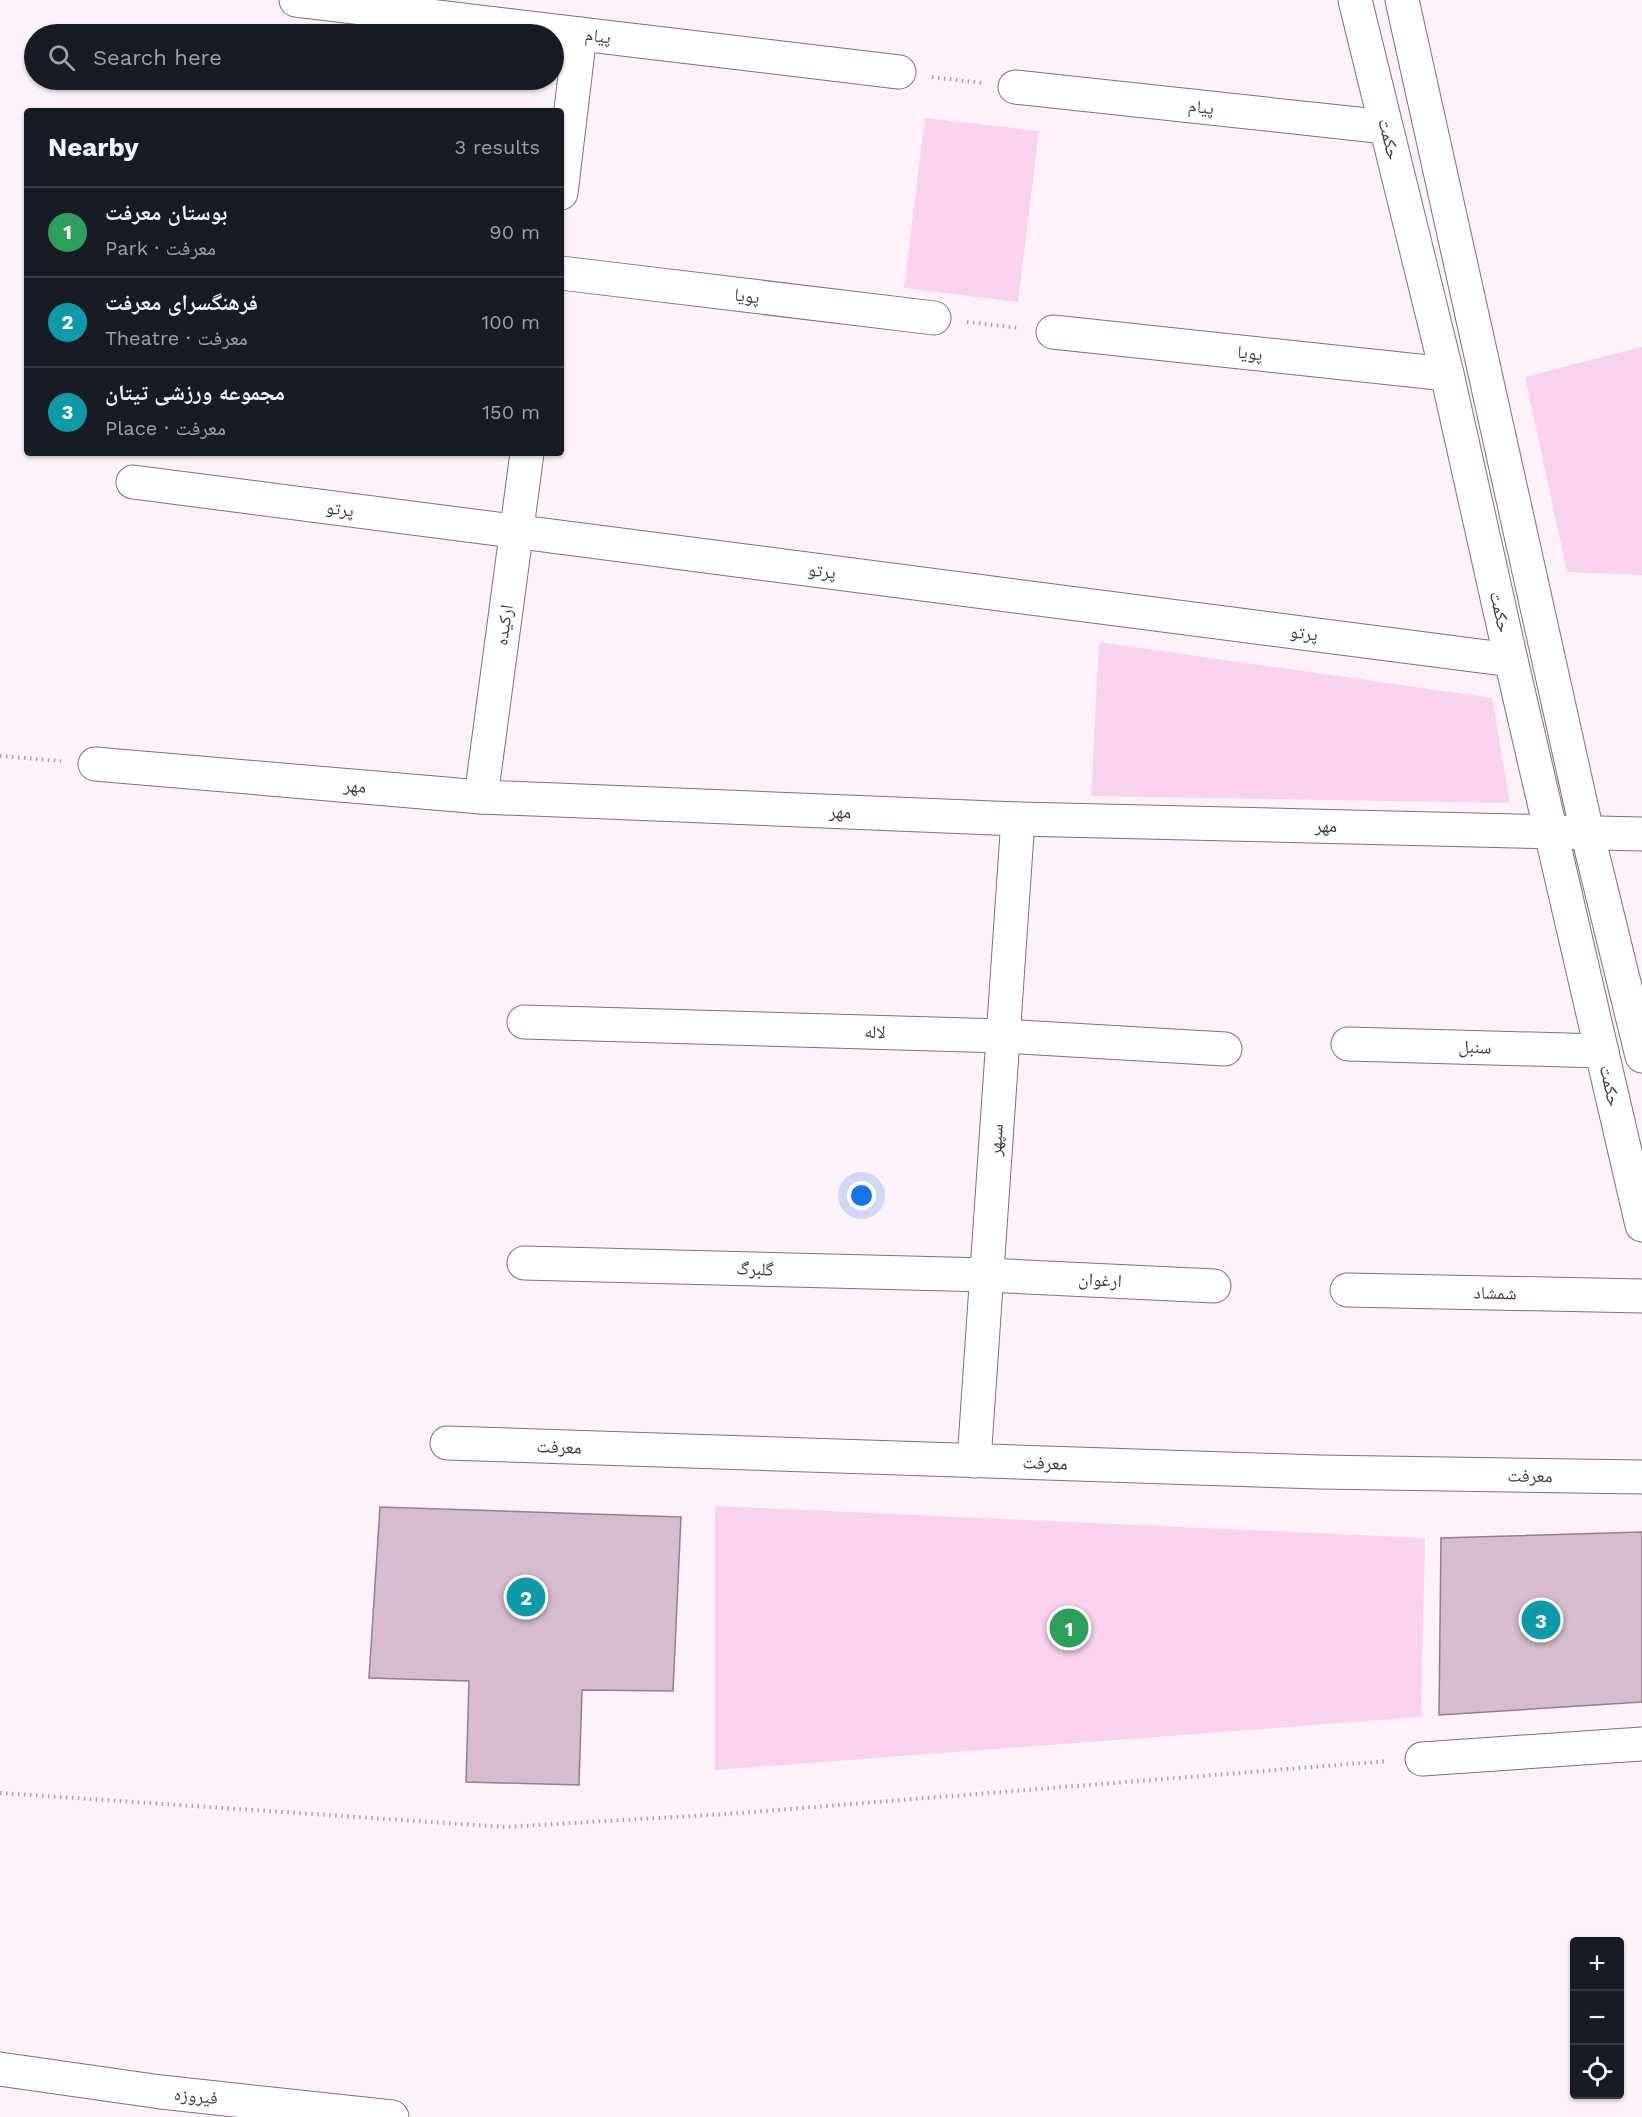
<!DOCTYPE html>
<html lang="en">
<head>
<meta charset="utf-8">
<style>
	body { margin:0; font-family:"Work Sans","Noto Naskh Arabic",sans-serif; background:#20242c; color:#f1f3f6 }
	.controls { position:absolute; right:18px; bottom:18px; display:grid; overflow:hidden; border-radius:6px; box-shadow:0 2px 4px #0004 }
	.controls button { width:54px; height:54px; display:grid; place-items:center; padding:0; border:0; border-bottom:2px solid #363941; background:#171b24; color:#f1f3f6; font:30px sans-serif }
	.you { position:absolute; left:862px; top:1196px; width:21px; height:21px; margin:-15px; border:4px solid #fff; border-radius:50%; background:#1a73e8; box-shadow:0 0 0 9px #1a73e833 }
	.badge { display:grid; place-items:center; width:39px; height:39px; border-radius:50%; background:#5b772b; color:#fff; font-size:20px; font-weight:700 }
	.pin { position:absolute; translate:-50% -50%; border:3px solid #fff; box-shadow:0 2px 6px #0006 }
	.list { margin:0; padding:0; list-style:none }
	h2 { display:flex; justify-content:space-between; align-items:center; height:78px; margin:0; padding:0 24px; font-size:26px }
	h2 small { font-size:20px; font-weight:400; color:#9ea1a6 }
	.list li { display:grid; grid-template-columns:39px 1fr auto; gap:18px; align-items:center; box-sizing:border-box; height:90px; padding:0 24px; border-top:2px solid #363941 }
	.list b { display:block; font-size:22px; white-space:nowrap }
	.list p { margin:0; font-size:20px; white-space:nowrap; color:#9ea1a6 }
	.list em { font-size:20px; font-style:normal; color:#9ea1a6 }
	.icon { flex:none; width:33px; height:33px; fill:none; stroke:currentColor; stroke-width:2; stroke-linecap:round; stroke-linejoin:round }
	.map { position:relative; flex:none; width:1642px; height:2117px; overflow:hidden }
	.search { position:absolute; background:#171b24; box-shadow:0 2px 4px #0004; left:24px; top:24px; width:540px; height:66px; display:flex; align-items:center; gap:15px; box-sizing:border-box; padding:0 21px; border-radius:33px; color:#9ea1a6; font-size:22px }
	.panel { position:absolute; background:#171b24; box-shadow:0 2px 4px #0004; left:24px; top:108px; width:540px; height:348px; border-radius:6px }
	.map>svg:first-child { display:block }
</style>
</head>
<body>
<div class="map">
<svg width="1642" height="2117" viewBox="0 0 1642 2117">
	<rect width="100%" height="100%" fill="#fdf2f9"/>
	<g fill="#f9d2ee">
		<polygon points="925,118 1039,131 1018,302 904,288"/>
		<polygon points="1642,347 1642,575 1567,572 1525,377"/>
		<polygon points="1099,642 1492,698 1510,803 1091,796"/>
		<polygon points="715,1506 1425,1538 1421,1717 715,1770"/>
	</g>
	<g fill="#d6bcce" stroke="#957d8e" stroke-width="1.5">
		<polygon points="380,1507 681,1517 673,1691 582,1690 579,1785 466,1782 469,1681 369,1678"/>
		<polygon points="1642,1532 1642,1702 1439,1715 1441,1538"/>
	</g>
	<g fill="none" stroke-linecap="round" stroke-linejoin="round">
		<g stroke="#856d7e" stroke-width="35">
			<g id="minor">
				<polyline points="296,0 899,72"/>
				<polyline points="1015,87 1386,127"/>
				<polyline points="561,193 580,34"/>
				<polyline points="561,273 934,318"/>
				<polyline points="1053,332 1447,374"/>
				<polyline points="133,482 1511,660"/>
				<polyline points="95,764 481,797 1018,819 1642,834"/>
				<polyline points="481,797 527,453"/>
				<polyline points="524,1022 1003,1036 1225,1049"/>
				<polyline points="1348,1044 1602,1051"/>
				<polyline points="524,1263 987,1275 1214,1286"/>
				<polyline points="1347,1290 1642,1296"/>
				<polyline points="974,1461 1018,819"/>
				<polyline points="1422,1759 1642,1744"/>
			</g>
		</g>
		<g stroke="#856d7e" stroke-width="35">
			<g id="tertiary">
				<polyline points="1355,0 1447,374 1511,660 1642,1225"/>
				<polyline points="1402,0 1587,832 1642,1056"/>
				<polyline points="447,1443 1319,1472 1642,1477"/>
				<polyline points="0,2069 161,2092 392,2117"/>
			</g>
		</g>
		<g stroke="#aca1a8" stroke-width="4" stroke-dasharray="1.5 4.5" stroke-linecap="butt">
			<polyline points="932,77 981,83"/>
			<polyline points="967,322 1020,328"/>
			<polyline points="0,756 61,761"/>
			<polyline points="0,1793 505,1827 727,1814 1388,1761"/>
		</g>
		<use href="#minor" stroke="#fff" stroke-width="33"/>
		<use href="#tertiary" stroke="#fff" stroke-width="33"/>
	</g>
	<g text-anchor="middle" stroke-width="4.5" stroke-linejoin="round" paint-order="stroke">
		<g font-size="18" fill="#433840" stroke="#fff">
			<text transform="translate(598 36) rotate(7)" y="6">پیام</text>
			<text transform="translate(1201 107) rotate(6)" y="6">پیام</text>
			<text transform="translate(1389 139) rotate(76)" y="6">حکمت</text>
			<text transform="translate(747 296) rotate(7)" y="6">پویا</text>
			<text transform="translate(1250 353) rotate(6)" y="6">پویا</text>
			<text transform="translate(340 509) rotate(7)" y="6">پرتو</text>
			<text transform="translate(822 571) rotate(7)" y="6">پرتو</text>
			<text transform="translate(1500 612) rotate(77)" y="6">حکمت</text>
			<text transform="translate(504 625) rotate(-82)" y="6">ارکیده</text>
			<text transform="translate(1304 633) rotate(7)" y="6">پرتو</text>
			<text transform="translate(355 786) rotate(5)" y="6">مهر</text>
			<text transform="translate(840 812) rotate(2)" y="6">مهر</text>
			<text transform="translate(1326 826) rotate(1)" y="6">مهر</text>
			<text transform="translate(875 1032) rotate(2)" y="6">لاله</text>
			<text transform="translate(1475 1047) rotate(2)" y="6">سنبل</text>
			<text transform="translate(1610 1086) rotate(77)" y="6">حکمت</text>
			<text transform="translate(996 1140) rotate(-86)" y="6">سپهر</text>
			<text transform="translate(755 1269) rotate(2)" y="6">گلبرگ</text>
			<text transform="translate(1100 1280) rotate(3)" y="6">ارغوان</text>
			<text transform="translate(1495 1293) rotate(1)" y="6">شمشاد</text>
			<text transform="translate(559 1447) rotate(2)" y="6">معرفت</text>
			<text transform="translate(1045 1463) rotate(2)" y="6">معرفت</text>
			<text transform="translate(1530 1476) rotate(1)" y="6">معرفت</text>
			<text transform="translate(196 2096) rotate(6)" y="6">فیروزه</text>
		</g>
	</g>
</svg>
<div class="controls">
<button>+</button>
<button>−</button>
<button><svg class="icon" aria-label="locate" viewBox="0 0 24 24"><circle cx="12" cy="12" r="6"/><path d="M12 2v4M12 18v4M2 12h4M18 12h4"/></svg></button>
</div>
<div class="you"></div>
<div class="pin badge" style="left:1069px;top:1628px;background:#2e9e5b">1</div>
<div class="pin badge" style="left:526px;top:1597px;background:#0f9aa8">2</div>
<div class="pin badge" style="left:1541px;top:1620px;background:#0f9aa8">3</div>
<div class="search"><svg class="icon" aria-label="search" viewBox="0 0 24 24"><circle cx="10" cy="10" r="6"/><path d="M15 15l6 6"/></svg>Search here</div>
<section class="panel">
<h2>Nearby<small>3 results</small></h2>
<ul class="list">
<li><span class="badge" style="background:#2e9e5b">1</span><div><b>بوستان معرفت</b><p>Park · معرفت</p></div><em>90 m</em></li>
<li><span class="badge" style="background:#0f9aa8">2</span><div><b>فرهنگسرای معرفت</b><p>Theatre · معرفت</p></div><em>100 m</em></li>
<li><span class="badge" style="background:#0f9aa8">3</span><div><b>مجموعه ورزشی تیتان</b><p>Place · معرفت</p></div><em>150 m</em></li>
</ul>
</section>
</div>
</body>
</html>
